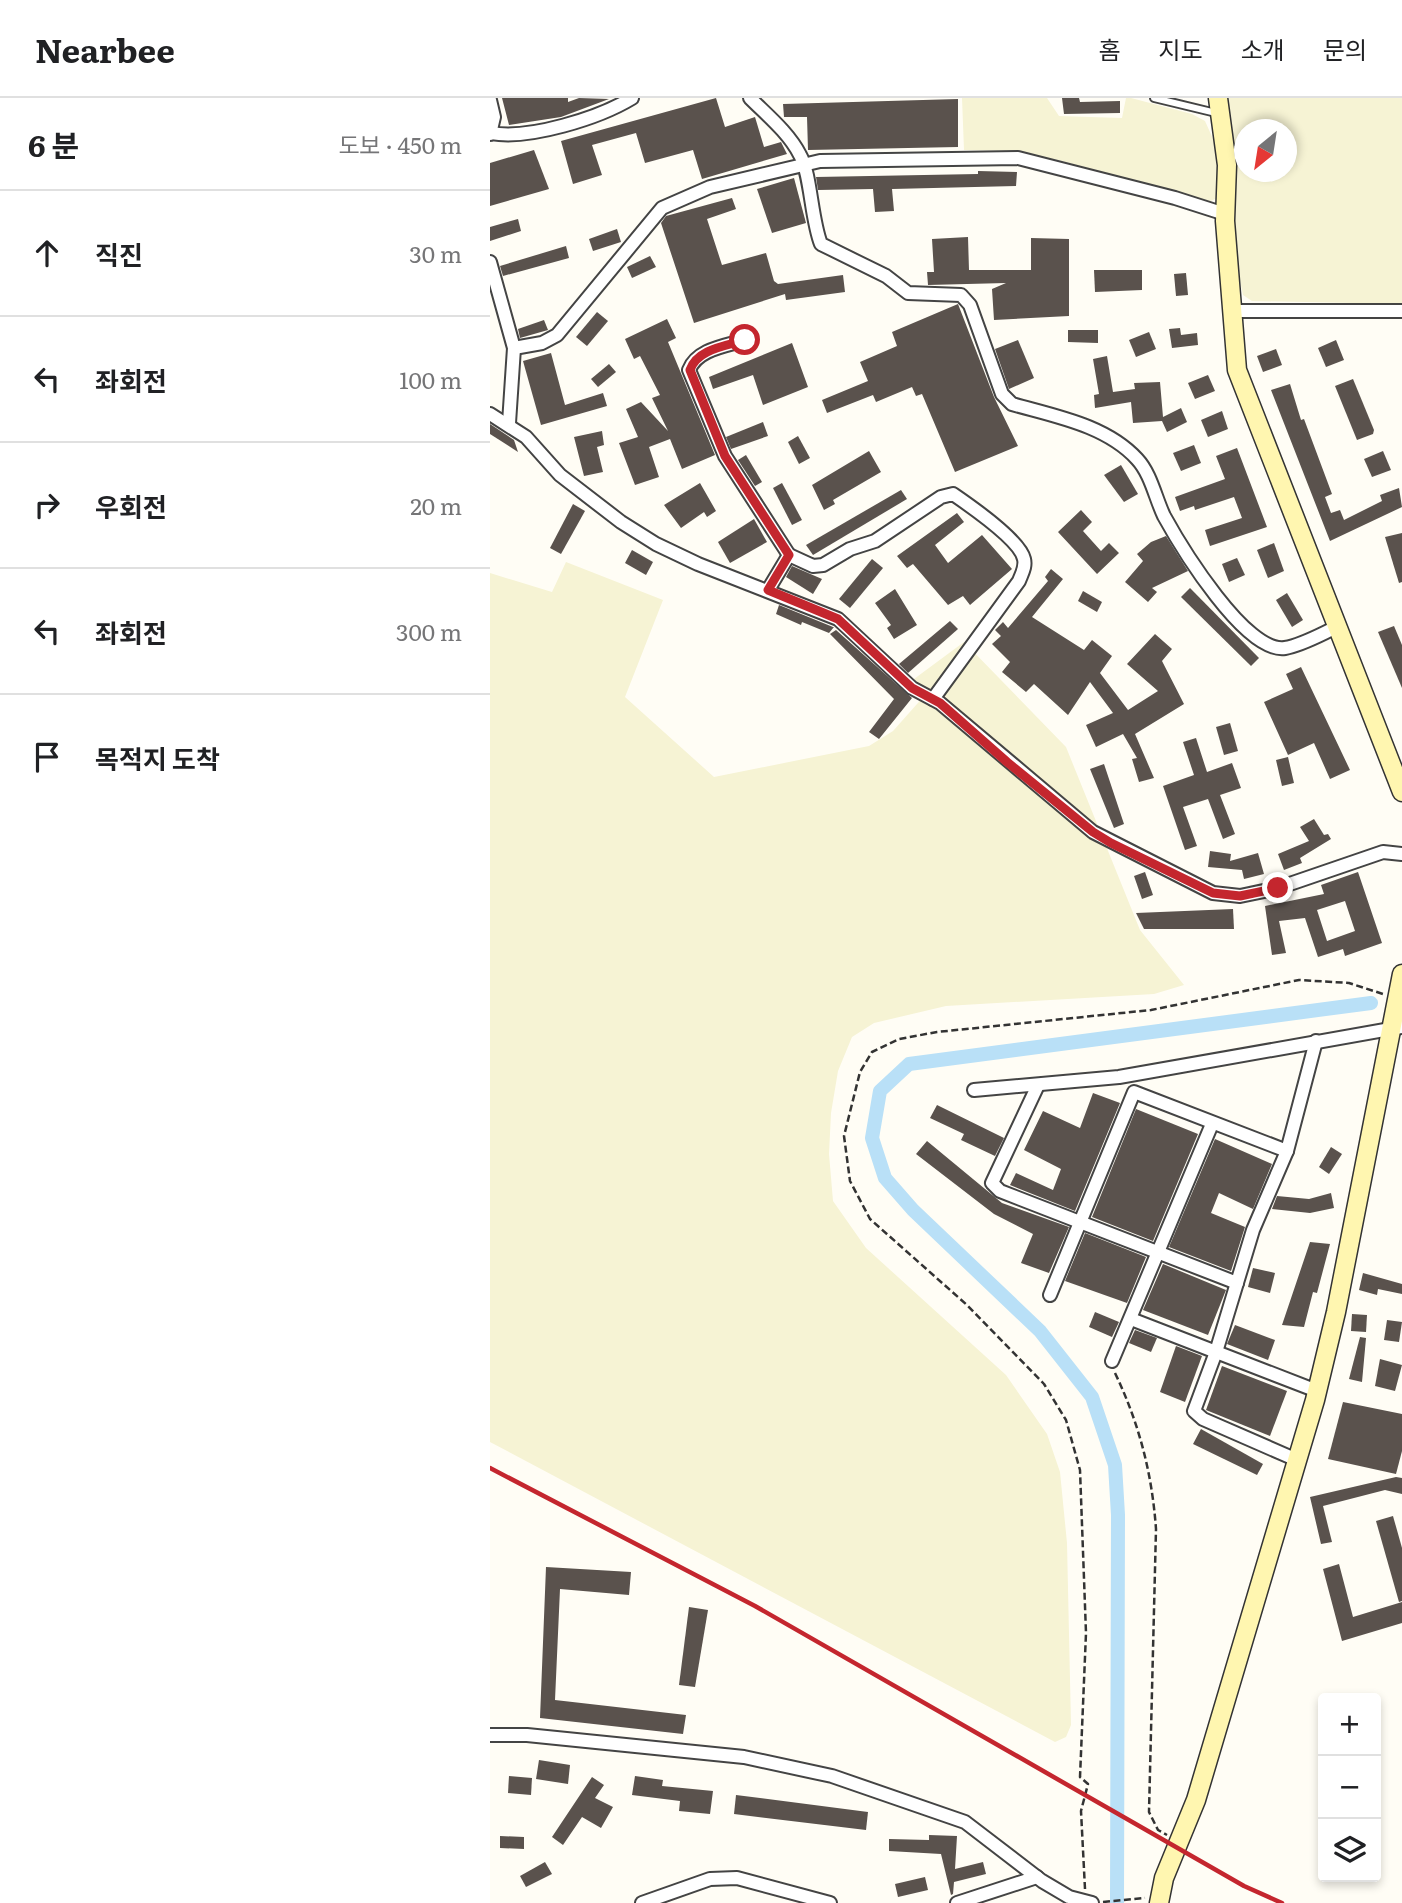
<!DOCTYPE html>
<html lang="ko">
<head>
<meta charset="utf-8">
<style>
	body { margin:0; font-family:Literata,"Noto Sans KR",serif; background:#f6f6f6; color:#202124 }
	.controls { position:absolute; right:21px; bottom:21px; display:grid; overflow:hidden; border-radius:7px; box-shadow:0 4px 10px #0003 }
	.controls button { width:63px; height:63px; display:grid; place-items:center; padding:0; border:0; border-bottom:2px solid #e0e0e0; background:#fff; color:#202124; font:35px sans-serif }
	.compass { position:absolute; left:744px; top:21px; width:63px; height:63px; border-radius:50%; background:#fff; box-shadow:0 4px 10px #0003; rotate:210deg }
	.stop { position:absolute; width:21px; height:21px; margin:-16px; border:5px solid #c4262e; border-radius:50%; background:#fff }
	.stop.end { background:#c4262e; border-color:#fff; box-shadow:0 2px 7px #0008 }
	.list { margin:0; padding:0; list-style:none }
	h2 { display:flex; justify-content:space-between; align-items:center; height:91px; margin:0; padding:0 28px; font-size:30px }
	h2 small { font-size:23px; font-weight:400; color:#757577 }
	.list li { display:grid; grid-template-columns:46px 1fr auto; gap:21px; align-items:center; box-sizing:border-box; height:126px; padding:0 28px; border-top:2px solid #e0e0e0 }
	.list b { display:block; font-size:26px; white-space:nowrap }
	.list em { font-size:23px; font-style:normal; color:#757577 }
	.icon { flex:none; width:38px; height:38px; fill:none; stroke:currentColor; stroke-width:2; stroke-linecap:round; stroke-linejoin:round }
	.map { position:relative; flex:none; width:912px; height:1805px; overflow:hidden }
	header { display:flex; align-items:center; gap:42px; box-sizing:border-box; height:98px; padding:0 35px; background:#fff; border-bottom:2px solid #e0e0e0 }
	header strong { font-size:33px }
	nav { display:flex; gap:38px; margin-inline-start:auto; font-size:24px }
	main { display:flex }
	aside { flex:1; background:#fff }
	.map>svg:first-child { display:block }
</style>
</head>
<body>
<header>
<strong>Nearbee</strong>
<nav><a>홈</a><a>지도</a><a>소개</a><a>문의</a></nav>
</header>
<main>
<aside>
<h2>6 분<small>도보 · 450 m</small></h2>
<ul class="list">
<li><svg class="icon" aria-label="ahead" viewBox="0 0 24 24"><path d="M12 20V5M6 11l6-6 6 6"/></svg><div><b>직진</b></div><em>30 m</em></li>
<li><svg class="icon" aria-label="left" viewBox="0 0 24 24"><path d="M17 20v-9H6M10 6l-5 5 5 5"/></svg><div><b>좌회전</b></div><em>100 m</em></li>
<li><svg class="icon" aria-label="right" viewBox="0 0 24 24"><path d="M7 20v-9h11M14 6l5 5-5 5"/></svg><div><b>우회전</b></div><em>20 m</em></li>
<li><svg class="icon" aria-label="left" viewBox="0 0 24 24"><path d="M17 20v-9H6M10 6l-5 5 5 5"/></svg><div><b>좌회전</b></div><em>300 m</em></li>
<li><svg class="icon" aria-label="arrive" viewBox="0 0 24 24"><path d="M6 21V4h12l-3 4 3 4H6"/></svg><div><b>목적지 도착</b></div></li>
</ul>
</aside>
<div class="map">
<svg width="912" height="1805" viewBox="0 0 912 1805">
	<rect width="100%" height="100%" fill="#fffdf5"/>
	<g fill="#f6f3d4" fill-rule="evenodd">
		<polygon points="472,0 557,0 569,18 632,20 636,0 641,0 702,16 715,23 728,52 730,99 718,104 572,63 525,53 474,52"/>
		<path d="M737,0H912V206L762,203L753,197L748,173ZM754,32H796V74H754Z"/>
		<polygon points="76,464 173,502 135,599 224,679 379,648 403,633 435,597 424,581 474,544 576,649 650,832 694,887 664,896 456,908 384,925 362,939 348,973 341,1015 339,1056 343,1103 376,1150 516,1277 557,1336 570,1374 577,1445 581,1627 576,1639 565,1644 0,1344 0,475 62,494"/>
	</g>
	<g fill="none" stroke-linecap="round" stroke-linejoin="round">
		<polyline stroke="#b9e0f7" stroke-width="14" points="627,1805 628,1417 625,1367 602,1299 550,1233 423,1112 395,1080 382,1040 390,993 419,966 881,905"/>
	</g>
	<g fill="#5a524d" fill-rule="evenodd">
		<polygon points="12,0 78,0 78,4 89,0 119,1 71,19 19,27"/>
		<polygon points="226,0 235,29 265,19 274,49 291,44 297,56 212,81 203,52 155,65 146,35 102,47 112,77 83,86 71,43"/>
		<polygon points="572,0 589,0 590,4 630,3 630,15 574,16"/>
		<polygon points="468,1 468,49 318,52 317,19 294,19 293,6"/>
		<polygon points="44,52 59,91 0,108 0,65"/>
		<polygon points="488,73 527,74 526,88 402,91 404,113 385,114 383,91 328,92 326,79 488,76"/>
		<polygon points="304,80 316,125 282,135 267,91"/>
		<polygon points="242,100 246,111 217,121 232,167 276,155 284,183 288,186 353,177 355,194 296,202 295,196 204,225 171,125 176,118"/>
		<polygon points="28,121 31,133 0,143 0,129"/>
		<polygon points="127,131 131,144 103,153 99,141"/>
		<polygon points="478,139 479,172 541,172 541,140 579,141 579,218 504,222 502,191 516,185 438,187 437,174 444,174 442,141"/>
		<polygon points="76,148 79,160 13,178 10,168"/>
		<polygon points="160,158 166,169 142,180 137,169"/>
		<polygon points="604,172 652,172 652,192 605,194"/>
		<polygon points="696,175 698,197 686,198 684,176"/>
		<polygon points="468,206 504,299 528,348 465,374 432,296 426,298 422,289 386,304 383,297 337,315 332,302 378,283 370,264 407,248 402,234"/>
		<polygon points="107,214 118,223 97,248 86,239"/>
		<polygon points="177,221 186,240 178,244 225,357 192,371 180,341 159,349 169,379 145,387 129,345 148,339 136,311 151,304 178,333 162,300 170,297 150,258 144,261 135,241"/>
		<polygon points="54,222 58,232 30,240 28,231"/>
		<polygon points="690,230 691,237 707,235 708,247 682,250 679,231"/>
		<polygon points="578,232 608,232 608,245 578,244"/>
		<polygon points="659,234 666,251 646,259 639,242"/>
		<polygon points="528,242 544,280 519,291 505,251"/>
		<polygon points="846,242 854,262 836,269 828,250"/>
		<polygon points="302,245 318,289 273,307 263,277 223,291 219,279"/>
		<polygon points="786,251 792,267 773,274 767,258"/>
		<polygon points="61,255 75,307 113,295 117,308 51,327 33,263"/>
		<polygon points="617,258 623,294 645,291 644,285 670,284 673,319 691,310 697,324 677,334 672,323 643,325 641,304 605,310 604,297 609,296 603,261"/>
		<polygon points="119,266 126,274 108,289 101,281"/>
		<polygon points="718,277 725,293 705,301 698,285"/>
		<polygon points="863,281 884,332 883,336 867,342 845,288"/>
		<polygon points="800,286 811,322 814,321 842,396 835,399 841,415 850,412 854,422 892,403 890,397 909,390 912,409 840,443 781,292"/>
		<polygon points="732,313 738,331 718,339 711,322"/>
		<polygon points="273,324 278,338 241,351 236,339"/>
		<polygon points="0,326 24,342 28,354 0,336"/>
		<polygon points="112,333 114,347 107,349 113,374 94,378 84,339"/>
		<polygon points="308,338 320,360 309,366 298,344"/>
		<polygon points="704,347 711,365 691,373 683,355"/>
		<polygon points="747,350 777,429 720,448 715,432 752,420 744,399 705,412 704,408 690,413 685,399 735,381 726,358"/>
		<polygon points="379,353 391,374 343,402 345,406 334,412 322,387"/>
		<polygon points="893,353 901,372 882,379 874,361"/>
		<polygon points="256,357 272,384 265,388 248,362"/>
		<polygon points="631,367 648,396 634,404 614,377"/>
		<polygon points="210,385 226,413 217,419 214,414 191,430 174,407"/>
		<polygon points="292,385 312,422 302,427 283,390"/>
		<polygon points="411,392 417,401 323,457 316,447"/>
		<polygon points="83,406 95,413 71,456 60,450"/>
		<polygon points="591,412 602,424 593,433 611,453 619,445 629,455 607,476 568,434"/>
		<polygon points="467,415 474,424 445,447 458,465 492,437 522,471 480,507 473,498 458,507 423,466 417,470 407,458"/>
		<polygon points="264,421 277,444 240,465 228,444"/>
		<polygon points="912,435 912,484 909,485 895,439"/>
		<polygon points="676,438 698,473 662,490 667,494 658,504 635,484 653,463 647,456 661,444"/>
		<polygon points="784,445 794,473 778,480 767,452"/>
		<polygon points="142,452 163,464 156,477 135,465"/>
		<polygon points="747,460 755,477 739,484 732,466"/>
		<polygon points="382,461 393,470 360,510 349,501"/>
		<polygon points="302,468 332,481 323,496 296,479"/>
		<polygon points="561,471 573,481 542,519 594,552 602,542 622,558 610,575 638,612 668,593 637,566 665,536 682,551 672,563 694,606 645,636 664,680 649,684 642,661 647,660 633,636 606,649 596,627 623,615 600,584 578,617 544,586 536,594 512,574 520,564 502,546 511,538 505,532 513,524 518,530 558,483 555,479"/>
		<polygon points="700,490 769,560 761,568 691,499"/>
		<polygon points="405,491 427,527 404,541 397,530 401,527 385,505"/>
		<polygon points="593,493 612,504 607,514 588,503"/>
		<polygon points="797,495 813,522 802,529 786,502"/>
		<polygon points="289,507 343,529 344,529 339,535 312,524 311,527 286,516"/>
		<polygon points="460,523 468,531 418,575 409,566"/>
		<polygon points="904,528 912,547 912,590 888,534"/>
		<polygon points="346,532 422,600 389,641 379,634 404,601 340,536"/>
		<polygon points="811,569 860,672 840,681 824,645 798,657 774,604 803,591 796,576"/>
		<polygon points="740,625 748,653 734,657 726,629"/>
		<polygon points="706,640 717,674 742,665 751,690 730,697 745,736 733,741 718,701 693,709 707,748 695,752 673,688 704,677 693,644"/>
		<polygon points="798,659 804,685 792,688 786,662"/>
		<polygon points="614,666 634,726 624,730 600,671"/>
		<polygon points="824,721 834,737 838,736 841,741 810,760 812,765 794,772 788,756 819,743 810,729"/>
		<polygon points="720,753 741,756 740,763 768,755 774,776 754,781 752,772 718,769"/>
		<polygon points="655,774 663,797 652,801 644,778"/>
		<path d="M868,774L892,845L855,858L853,851L828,859L815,820L789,823L796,855L782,857L775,808L834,796L831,787ZM855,803L865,833L837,843L827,812Z"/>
		<polygon points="743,811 744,831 654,831 646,815"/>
		<polygon points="603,995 630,1005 585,1113 520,1087 526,1075 563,1092 571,1071 534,1052 553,1013 590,1030"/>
		<polygon points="447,1007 514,1040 505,1058 471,1042 474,1036 440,1020"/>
		<polygon points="646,1011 708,1036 663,1143 602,1119"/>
		<polygon points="725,1041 782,1066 763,1111 729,1095 721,1115 755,1129 741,1173 679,1149"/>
		<polygon points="437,1043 512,1105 579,1129 559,1175 531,1165 543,1136 504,1116 426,1056"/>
		<polygon points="841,1049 852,1056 839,1076 829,1069"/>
		<polygon points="841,1095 844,1110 820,1115 782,1111 787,1098 819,1101"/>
		<polygon points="595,1135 656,1159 637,1205 575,1183"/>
		<polygon points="820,1144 840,1146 827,1195 823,1194 814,1229 792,1227"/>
		<polygon points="673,1166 736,1192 718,1237 653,1212"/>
		<polygon points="763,1170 785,1175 780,1195 758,1189"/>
		<polygon points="873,1175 912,1186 912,1196 888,1191 887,1197 869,1192"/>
		<polygon points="605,1214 629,1224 622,1239 599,1229"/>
		<polygon points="862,1216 877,1217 876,1234 861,1233"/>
		<polygon points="897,1222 912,1224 909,1244 894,1242"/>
		<polygon points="745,1227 785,1242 778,1262 737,1246"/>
		<polygon points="645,1232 667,1240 661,1254 639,1245"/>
		<polygon points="870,1239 876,1240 872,1284 859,1281"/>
		<polygon points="686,1248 712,1258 695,1304 670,1294"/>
		<polygon points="890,1261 912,1267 905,1293 885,1288"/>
		<polygon points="732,1268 797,1293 780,1338 716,1312"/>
		<polygon points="853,1304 912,1316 912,1353 906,1376 838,1361"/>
		<polygon points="711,1331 773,1366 767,1377 703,1346"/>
		<polygon points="906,1379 912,1380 912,1396 895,1392 833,1408 842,1444 831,1446 820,1399"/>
		<polygon points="903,1418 912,1450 912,1503 909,1504 886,1423"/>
		<polygon points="849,1466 863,1519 912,1504 912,1525 852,1543 833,1471"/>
		<polygon points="56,1469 141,1474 139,1497 70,1491 65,1602 196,1617 193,1636 50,1620"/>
		<polygon points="199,1509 218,1512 205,1589 189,1587"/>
		<polygon points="49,1662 80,1667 78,1686 46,1681"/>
		<polygon points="19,1678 42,1680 41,1697 18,1695"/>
		<polygon points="145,1678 173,1682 172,1688 223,1693 220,1716 189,1713 190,1703 142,1697"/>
		<polygon points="102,1679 114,1687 105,1700 123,1709 111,1730 92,1719 73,1747 62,1739"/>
		<polygon points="246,1697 378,1714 376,1732 244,1716"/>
		<polygon points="439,1737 467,1738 465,1771 493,1764 496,1776 464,1784 463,1796 461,1797 451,1756 399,1753 399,1741 439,1742"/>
		<polygon points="10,1738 34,1739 34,1751 10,1750"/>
		<polygon points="55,1764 62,1776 36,1789 30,1778"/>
		<polygon points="435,1779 438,1792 408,1799 405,1786"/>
	</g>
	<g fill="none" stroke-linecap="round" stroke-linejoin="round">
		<g stroke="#444" stroke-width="10">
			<polyline id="lane" points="664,0 726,15"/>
		</g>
		<g stroke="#444" stroke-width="16">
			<g id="street">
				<path d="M260,0C277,17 299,35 310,57C321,76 321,121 331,146L396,178L418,195L471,197L480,207L512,296L522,306C564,318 616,327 647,361C661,376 665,399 674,418C691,449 756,556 795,550C813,547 833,535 849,528"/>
				<polyline points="0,2 4,19 0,36"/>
				<path d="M1,35C39,42 109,20 142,0"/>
				<polyline points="0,164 24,250 19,325"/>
				<polyline points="741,213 912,213"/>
				<path d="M255,242C236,248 207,251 199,272L235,358L299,457"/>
				<polyline points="24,250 52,245 67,237 172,110 220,89 330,63 528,60 685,100 735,116"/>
				<polyline points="0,316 36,339 70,377 131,424 166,446 208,466 348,521 422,590 450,605 603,734 723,795 750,798 788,790 893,754 912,756"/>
				<path d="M278,492L299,457L323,468L333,467L360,451L385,443L451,399L463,396C479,407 530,442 534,461C536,469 532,475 529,483L443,601"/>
				<polyline points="548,987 502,1085 510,1093 747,1185"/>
				<polyline points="484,992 629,979 912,929"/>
				<polyline points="560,1197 644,994 797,1053"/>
				<polyline points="641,1221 827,1293"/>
				<polyline points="622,1263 722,1026"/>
				<polyline points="807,1362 713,1321 704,1313 726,1254 763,1132 797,1053 826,943"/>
				<polyline points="0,1637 37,1637 254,1659 342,1678 475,1724 552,1783 579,1799 602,1805"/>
				<polyline points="152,1805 220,1781 247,1780 340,1805"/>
				<polyline points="467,1805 547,1779"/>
			</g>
		</g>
		<g stroke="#333" stroke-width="21">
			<g id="secondary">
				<polyline points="728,0 737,67 735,123 747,272 912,694"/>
				<polyline points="669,1805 674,1780 706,1702 825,1302 846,1214 912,876"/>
			</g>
		</g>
		<g stroke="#333" stroke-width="2.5" stroke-dasharray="7 3.5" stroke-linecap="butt">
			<path d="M625,1275C649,1325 662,1375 666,1431L659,1714L668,1732L677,1737"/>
			<polyline points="595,1791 591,1713 598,1686 590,1679 596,1535 590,1372 576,1322 554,1286 477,1207 380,1121 360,1083 354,1038 370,974 382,954 409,941 447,934 661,912 809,882 859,885 893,896"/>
			<polyline points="613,1804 655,1800"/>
		</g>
		<use href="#lane" stroke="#fff" stroke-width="6"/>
		<use href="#street" stroke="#fff" stroke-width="12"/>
		<use href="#secondary" stroke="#fff6b0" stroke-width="18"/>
		<polyline stroke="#c4262e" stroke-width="4.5" points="0,1370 265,1508 754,1788 792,1805"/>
	</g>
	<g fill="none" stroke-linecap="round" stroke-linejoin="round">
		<path stroke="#c4262e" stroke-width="9" d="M255,242C236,248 207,251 200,272L235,358L299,457L278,492L348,521L422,590L450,605L517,664L603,734L621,745L723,795L750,798L788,790"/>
	</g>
</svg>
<div class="controls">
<button>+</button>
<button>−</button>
<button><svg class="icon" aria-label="layers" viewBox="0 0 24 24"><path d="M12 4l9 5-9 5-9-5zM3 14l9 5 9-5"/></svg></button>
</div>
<svg class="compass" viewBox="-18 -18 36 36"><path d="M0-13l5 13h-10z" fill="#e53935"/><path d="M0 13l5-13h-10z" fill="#757577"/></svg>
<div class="stop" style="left:255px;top:242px"></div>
<div class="stop end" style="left:788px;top:790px"></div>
</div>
</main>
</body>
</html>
